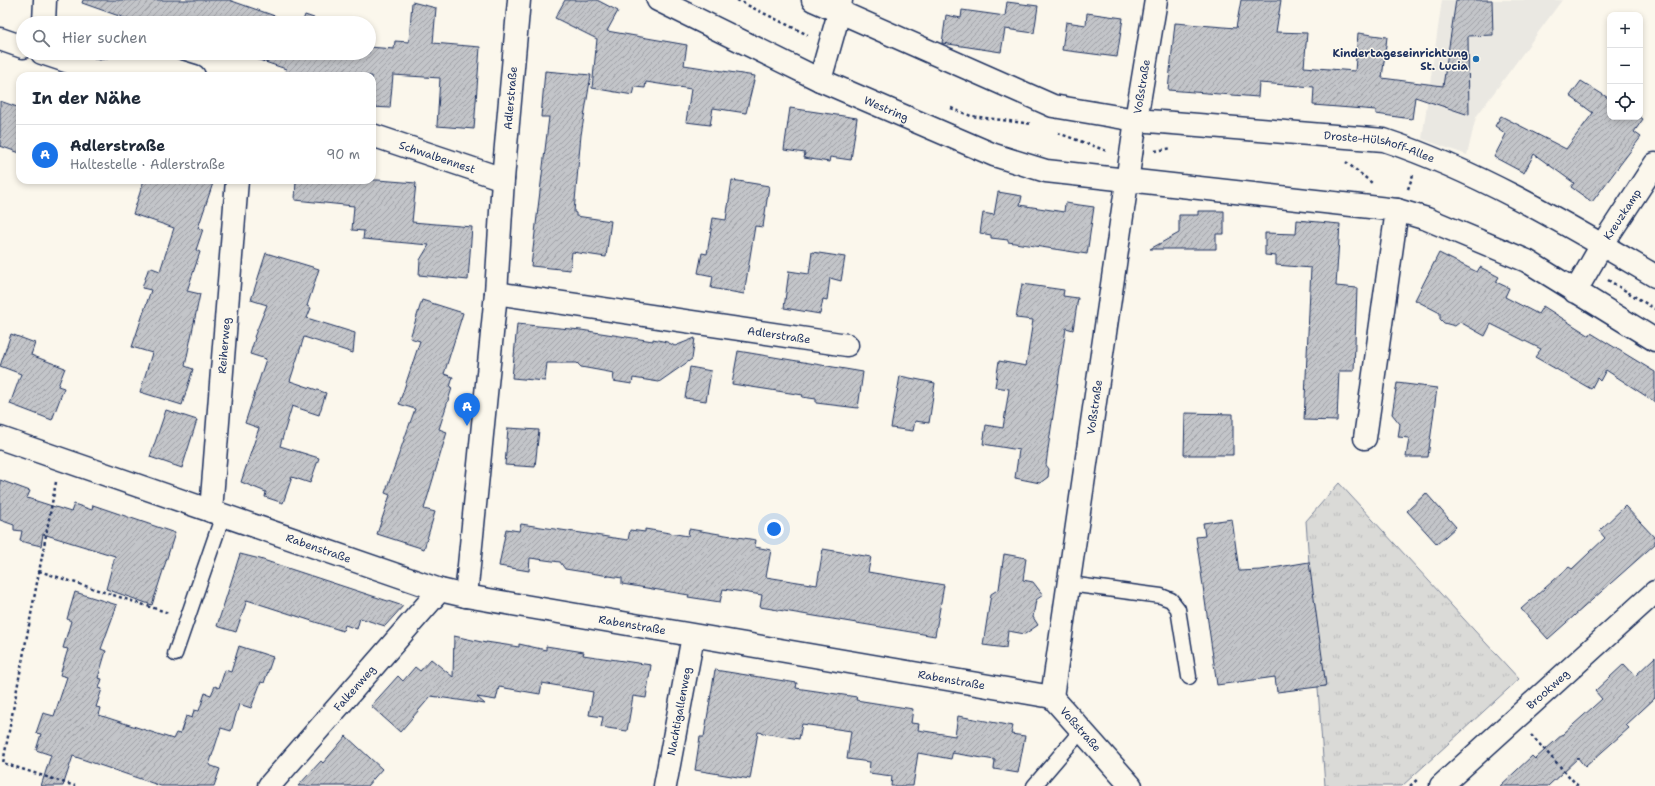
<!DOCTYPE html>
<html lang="de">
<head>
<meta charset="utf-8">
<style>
	body { margin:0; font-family:"Shantell Sans",sans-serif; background:#f2f2f3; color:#1f2937 }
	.controls { position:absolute; right:12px; top:12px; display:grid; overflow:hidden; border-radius:8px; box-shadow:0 2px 6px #0003 }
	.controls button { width:36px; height:36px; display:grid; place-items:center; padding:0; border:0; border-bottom:1px solid #e0e1e3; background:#fff; color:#1f2937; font:20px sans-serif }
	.you { position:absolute; left:774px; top:529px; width:14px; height:14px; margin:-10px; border:3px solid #fff; border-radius:50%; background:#1a73e8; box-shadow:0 0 0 6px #1a73e833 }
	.badge { display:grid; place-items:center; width:26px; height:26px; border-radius:50%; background:#1a73e8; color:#fff; font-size:13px; font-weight:700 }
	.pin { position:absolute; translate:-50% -33px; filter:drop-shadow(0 1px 2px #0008) }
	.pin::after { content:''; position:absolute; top:21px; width:14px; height:12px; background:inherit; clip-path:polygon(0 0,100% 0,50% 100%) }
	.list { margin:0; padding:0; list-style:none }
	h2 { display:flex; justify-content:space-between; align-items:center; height:52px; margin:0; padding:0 16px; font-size:17px }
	h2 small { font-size:13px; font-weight:400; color:#747a83 }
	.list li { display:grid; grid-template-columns:26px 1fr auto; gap:12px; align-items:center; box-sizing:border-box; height:60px; padding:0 16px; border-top:1px solid #e0e1e3 }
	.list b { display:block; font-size:15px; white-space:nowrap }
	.list p { margin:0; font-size:13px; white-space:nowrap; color:#747a83 }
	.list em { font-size:13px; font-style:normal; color:#747a83 }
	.icon { flex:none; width:22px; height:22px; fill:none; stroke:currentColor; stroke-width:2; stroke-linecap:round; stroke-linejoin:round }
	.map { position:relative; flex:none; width:1655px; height:786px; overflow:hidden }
	.search { position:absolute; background:#fff; box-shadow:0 2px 6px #0003; left:16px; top:16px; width:360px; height:44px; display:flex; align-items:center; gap:10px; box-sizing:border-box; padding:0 14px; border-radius:22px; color:#747a83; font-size:15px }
	.panel { position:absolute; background:#fff; box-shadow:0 2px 6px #0003; left:16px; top:72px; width:360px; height:112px; border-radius:12px }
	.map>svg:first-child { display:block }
</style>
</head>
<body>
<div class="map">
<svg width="1655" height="786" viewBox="0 0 1655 786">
	<defs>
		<pattern id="grass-tufts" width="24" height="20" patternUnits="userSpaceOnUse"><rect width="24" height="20" fill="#dadad7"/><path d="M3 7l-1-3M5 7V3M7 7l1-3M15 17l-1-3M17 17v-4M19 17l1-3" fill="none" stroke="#babbbb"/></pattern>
		<pattern id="building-hatch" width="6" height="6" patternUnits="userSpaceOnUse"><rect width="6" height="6" fill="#c3c5c9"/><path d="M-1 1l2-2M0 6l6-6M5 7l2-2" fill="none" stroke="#9ea0a6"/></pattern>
	</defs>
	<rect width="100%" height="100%" fill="#fbf7ec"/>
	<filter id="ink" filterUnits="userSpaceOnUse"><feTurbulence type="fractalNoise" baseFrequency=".025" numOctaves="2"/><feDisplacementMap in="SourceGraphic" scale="8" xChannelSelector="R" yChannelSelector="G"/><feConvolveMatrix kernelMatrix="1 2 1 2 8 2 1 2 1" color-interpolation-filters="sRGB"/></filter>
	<g filter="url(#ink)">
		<polygon fill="#eae8e2" points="1442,0 1562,0 1476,117 1467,155 1422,139"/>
		<polygon fill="url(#grass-tufts)" stroke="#7a849a" points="1339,483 1519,679 1402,786 1325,786 1306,521"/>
		<g fill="url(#building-hatch)" stroke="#1b2f5e">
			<polygon points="83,0 229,0 295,23 139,23 82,3"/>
			<polygon points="565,0 597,0 618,11 607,31 687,45 684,65 755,76 746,113 713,108 710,125 686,122 691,89 646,82 645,88 635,87 633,95 592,88 597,39 555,18"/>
			<polygon points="1241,0 1281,0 1276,32 1307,33 1304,67 1355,71 1358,33 1387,37 1382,78 1443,86 1456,0 1492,0 1493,35 1468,36 1469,115 1415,97 1412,119 1376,114 1376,110 1313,105 1314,87 1259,83 1258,97 1168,90 1175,23 1236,28"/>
			<polygon points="412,2 436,8 433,43 480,47 474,129 437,126 440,78 393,75 390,108 372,107 372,76 284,76 286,69 238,53 369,53 369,47 394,49 395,41 409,42"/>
			<polygon points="1007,2 1038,6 1034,33 1005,29 1001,52 942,43 946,15 961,18 962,10 1005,16"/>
			<polygon points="1087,13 1123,18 1117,57 1062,50 1066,22 1086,25"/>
			<polygon points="305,15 323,21 322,23 302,23"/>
			<polygon points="545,71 591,75 581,135 574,212 576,213 576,216 611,221 606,257 572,252 570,270 531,266 549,117 541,117"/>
			<polygon points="1581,81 1610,99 1610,117 1640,117 1643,119 1634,132 1641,137 1592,202 1571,187 1574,183 1534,154 1524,173 1494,157 1506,134 1495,126 1501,116 1566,149 1593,113 1570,96"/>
			<polygon points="0,101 20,108 20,153 0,146"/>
			<polygon points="790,108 857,118 851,160 830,157 829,162 804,158 805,153 784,150"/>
			<polygon points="144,180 214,180 198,228 203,229 196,250 200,252 187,291 200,294 185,366 193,369 182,405 140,392 152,353 132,347 151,290 142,288 149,267 160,271 174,228 133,214"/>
			<polygon points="296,180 378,180 416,183 412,222 472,227 468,280 419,275 420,260 429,245 363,239 364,231 352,230 354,206 295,200"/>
			<polygon points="732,180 769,186 763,227 755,226 744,294 711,288 713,276 698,273 702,253 707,254 713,218 726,220"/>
			<polygon points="998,192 1022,196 1020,205 1064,212 1065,203 1094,207 1087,254 1008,242 1008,240 991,238 991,235 980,233 983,213 994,215"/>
			<polygon points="1198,211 1224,211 1224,234 1216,234 1216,249 1150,249 1179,233 1179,215 1198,215"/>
			<polygon points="1297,220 1340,224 1336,286 1357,288 1354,371 1339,371 1337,421 1304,420 1311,268 1276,265 1276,256 1265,255 1265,233 1296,234"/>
			<polygon points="812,252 845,257 841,281 830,278 827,300 823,299 820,314 784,308 789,271 809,274"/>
			<polygon points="266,253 319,269 307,306 311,308 307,318 355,333 353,353 304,337 290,381 326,393 319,415 292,406 280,446 319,458 310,483 292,477 283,503 265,497 266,492 241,482 259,428 245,423 266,359 250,354 255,338 254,337 267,305 251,300"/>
			<polygon points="1439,253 1477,272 1480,267 1499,277 1496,282 1509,288 1505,297 1538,314 1543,306 1590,336 1591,333 1655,372 1655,402 1606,370 1600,381 1597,378 1591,389 1535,357 1541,349 1491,324 1485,336 1460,322 1455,326 1444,323 1440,319 1440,313 1415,300"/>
			<polygon points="1022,284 1064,290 1063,296 1078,298 1073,330 1066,328 1048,449 1046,465 1049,469 1048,477 1040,483 1015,478 1019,450 983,444 986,425 1003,428 1009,389 995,387 999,361 1026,366 1033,320 1016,318"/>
			<polygon points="422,300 463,313 444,374 453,377 450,387 452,388 439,429 447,432 424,509 435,512 424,549 377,534 390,495 385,493 415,409 399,404 420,341 410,338"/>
			<polygon points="517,324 581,330 653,341 653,339 667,342 675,346 695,338 692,359 659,382 633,378 632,384 613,381 614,373 581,367 577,363 547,363 545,381 512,378"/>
			<polygon points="11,334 35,343 31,355 65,368 58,386 64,388 52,420 10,404 21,374 0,366"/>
			<polygon points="738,351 863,372 858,408 816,403 816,399 802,397 803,395 732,384"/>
			<polygon points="690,367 711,371 706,401 685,398"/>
			<polygon points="900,376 935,383 929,423 915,421 913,431 891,428"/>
			<polygon points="1397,383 1437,388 1428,457 1406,457 1409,438 1398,437 1400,424 1392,414"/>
			<polygon points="166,410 197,420 182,468 150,457"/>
			<polygon points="1185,413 1233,414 1233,455 1184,455"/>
			<polygon points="508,428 539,430 535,467 505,465"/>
			<polygon points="0,480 30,491 27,498 71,512 74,504 92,510 93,505 175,533 152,605 106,589 115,556 43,534 41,546 20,541 22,531 14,530 14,525 0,520"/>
			<polygon points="1426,493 1456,527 1437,544 1407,511"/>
			<polygon points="1625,506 1655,538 1655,544 1548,639 1521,609 1569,567 1572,569 1605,538 1599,531"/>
			<polygon points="1232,519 1239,571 1261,570 1309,562 1326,686 1277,692 1275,677 1217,685 1196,537 1205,536 1203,523"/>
			<polygon points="521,524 628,540 630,530 645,532 645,529 688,536 689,529 756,540 755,547 771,550 766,577 817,585 823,549 871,557 868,572 944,585 935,636 760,607 762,595 723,589 720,602 688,597 689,595 622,584 622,578 565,569 560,562 530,558 529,571 499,566 506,529 519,531"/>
			<polygon points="240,554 260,559 403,606 385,626 360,618 357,629 345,625 343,631 247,600 236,632 217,626"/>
			<polygon points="1004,554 1026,558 1023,580 1033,582 1043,595 1036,600 1033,617 1038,625 1025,634 1008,631 1006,648 983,645 991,594 999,589"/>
			<polygon points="75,592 117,605 101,649 106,651 98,678 102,679 99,688 102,689 96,707 101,708 99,715 173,739 176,733 180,734 186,716 192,718 194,710 199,711 205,693 211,695 215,686 219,688 225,670 231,672 239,646 273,657 264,683 261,682 251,708 239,704 231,731 221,728 209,765 220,769 214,786 161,786 73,756 63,786 41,786 51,755 36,750 41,734 36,733 43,713 54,716 67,677 60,675 68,649 63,648 71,621 67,619"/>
			<polygon points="454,636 486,643 486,642 519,647 519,644 546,650 546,646 584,652 583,655 651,665 646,698 633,696 627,731 601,727 603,717 589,715 593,692 542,683 540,694 499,687 496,700 477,697 485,704 431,696 400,732 371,706 398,676 403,681 415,667 420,671 431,659 453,677"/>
			<polygon points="1655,657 1655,698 1626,725 1629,728 1585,767 1578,758 1548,786 1500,786 1532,756 1535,759 1602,699 1595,691 1624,664 1635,676"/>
			<polygon points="715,670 797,683 796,688 857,697 856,700 913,709 911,723 919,724 918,730 955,736 958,716 1013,726 1011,734 1025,736 1018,773 994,769 995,760 952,753 953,751 951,759 918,753 913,786 891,786 892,776 869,773 870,762 847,759 851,731 802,724 799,739 758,732 750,779 695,770 700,737 704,737"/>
			<polygon points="346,736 382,769 367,786 298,786 321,761 323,763"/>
		</g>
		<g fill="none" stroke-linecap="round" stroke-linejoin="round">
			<g stroke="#1b2f5e" stroke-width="17">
				<g id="service">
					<polyline points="1069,584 1161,596 1171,600 1178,609 1189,677"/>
					<polyline points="175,654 223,515"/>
					<polyline points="1034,786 1081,731"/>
				</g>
			</g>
			<g stroke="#1b2f5e" stroke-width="25">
				<g id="minor">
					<path id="s1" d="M658,0L820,80L994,155L1046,171L1397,210L1427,219L1527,261L1655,340"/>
					<path id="s2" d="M813,0L1053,106L1136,120L1384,140C1480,172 1568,225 1655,276"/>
					<polyline points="44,23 45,0"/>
					<polyline points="0,39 23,47"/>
					<polyline points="42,53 99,72 142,60 194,76"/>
					<polyline points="820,80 839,13 841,0"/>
					<path id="s3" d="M372,135L503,179"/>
					<path id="s4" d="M1575,292L1602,245L1655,164"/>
					<path id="s5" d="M496,293L847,345"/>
					<path id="s6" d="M0,438L440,590L466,596L1052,697"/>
					<polyline points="1365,438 1397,210"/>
					<path id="s7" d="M211,511L237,180"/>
					<path id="s8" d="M466,596L496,293L503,179L519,0"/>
					<path id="s9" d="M1052,697L1136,120L1156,0"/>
					<path id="s10" d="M1052,697L1131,786"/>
					<path id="s11" d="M269,786L440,590"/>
					<path id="s12" d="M665,786L693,636"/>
					<path id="s13" d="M1441,786L1655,592"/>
				</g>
			</g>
			<g stroke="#1b2f5e" stroke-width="2.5" stroke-dasharray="3 3" stroke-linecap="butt">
				<polyline points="737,0 808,35"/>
				<polyline points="951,108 971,116 1032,124"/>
				<polyline points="1058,133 1107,151"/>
				<polyline points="1155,151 1172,148"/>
				<polyline points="1346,162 1372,183"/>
				<polyline points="1408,189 1413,175"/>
				<polyline points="1608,280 1655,309"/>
				<polyline points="56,482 3,763 75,786"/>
				<polyline points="39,571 169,613"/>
				<polyline points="1531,735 1578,786"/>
				<polyline points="1410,786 1419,778"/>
			</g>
			<use href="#service" stroke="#fbf7ec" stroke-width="14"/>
			<use href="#minor" stroke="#fbf7ec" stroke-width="22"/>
		</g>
	</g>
	<circle fill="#1f6fb2" stroke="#fbf7ec" stroke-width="1.5" cx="1476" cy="59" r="4"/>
	<g text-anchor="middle" stroke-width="3" stroke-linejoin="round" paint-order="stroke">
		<g font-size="11" font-weight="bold" fill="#1b2f5e" stroke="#fbf7ec" text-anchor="end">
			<text x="1468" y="57">Kindertageseinrichtung<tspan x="1468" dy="13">St. Lucia</tspan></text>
		</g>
		<g font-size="11" fill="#1b2f5e" stroke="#fbf7ec">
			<text dy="4" stroke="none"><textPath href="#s9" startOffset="617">Voßstraße</textPath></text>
			<text dy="4" stroke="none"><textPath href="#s8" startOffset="500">Adlerstraße</textPath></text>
			<text dy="4" stroke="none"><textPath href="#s1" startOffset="253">Westring</textPath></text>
			<text dy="4" stroke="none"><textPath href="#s2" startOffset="592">Droste-Hülshoff-Allee</textPath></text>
			<text dy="4" stroke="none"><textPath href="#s3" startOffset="69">Schwalbennest</textPath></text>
			<text dy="4" stroke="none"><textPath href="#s4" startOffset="91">Kreuzkamp</textPath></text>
			<text dy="4" stroke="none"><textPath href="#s5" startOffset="286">Adlerstraße</textPath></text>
			<text dy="4" stroke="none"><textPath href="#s7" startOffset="166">Reiherweg</textPath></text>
			<text dy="4" stroke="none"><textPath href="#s9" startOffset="293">Voßstraße</textPath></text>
			<text dy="4" stroke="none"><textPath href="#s6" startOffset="337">Rabenstraße</textPath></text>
			<text dy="4" stroke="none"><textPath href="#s6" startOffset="661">Rabenstraße</textPath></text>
			<text dy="4" stroke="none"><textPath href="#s6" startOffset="985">Rabenstraße</textPath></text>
			<text dy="4" stroke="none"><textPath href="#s11" startOffset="130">Falkenweg</textPath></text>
			<text dy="4" stroke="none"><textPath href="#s13" startOffset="144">Brookweg</textPath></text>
			<text dy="4" stroke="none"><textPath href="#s12" startOffset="76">Nachtigallenweg</textPath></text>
			<text dy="4" stroke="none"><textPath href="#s10" startOffset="43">Voßstraße</textPath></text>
		</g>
	</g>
</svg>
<div class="controls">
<button>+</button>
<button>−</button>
<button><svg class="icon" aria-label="locate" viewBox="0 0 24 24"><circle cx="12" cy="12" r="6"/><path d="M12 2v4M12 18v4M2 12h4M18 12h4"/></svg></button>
</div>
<div class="you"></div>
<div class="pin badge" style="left:467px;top:426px">A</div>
<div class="search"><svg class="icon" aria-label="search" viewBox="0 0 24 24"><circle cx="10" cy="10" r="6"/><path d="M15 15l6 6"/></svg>Hier suchen</div>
<section class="panel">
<h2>In der Nähe<small></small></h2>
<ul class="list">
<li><span class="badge">A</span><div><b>Adlerstraße</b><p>Haltestelle · Adlerstraße</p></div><em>90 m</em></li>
</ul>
</section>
</div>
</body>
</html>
